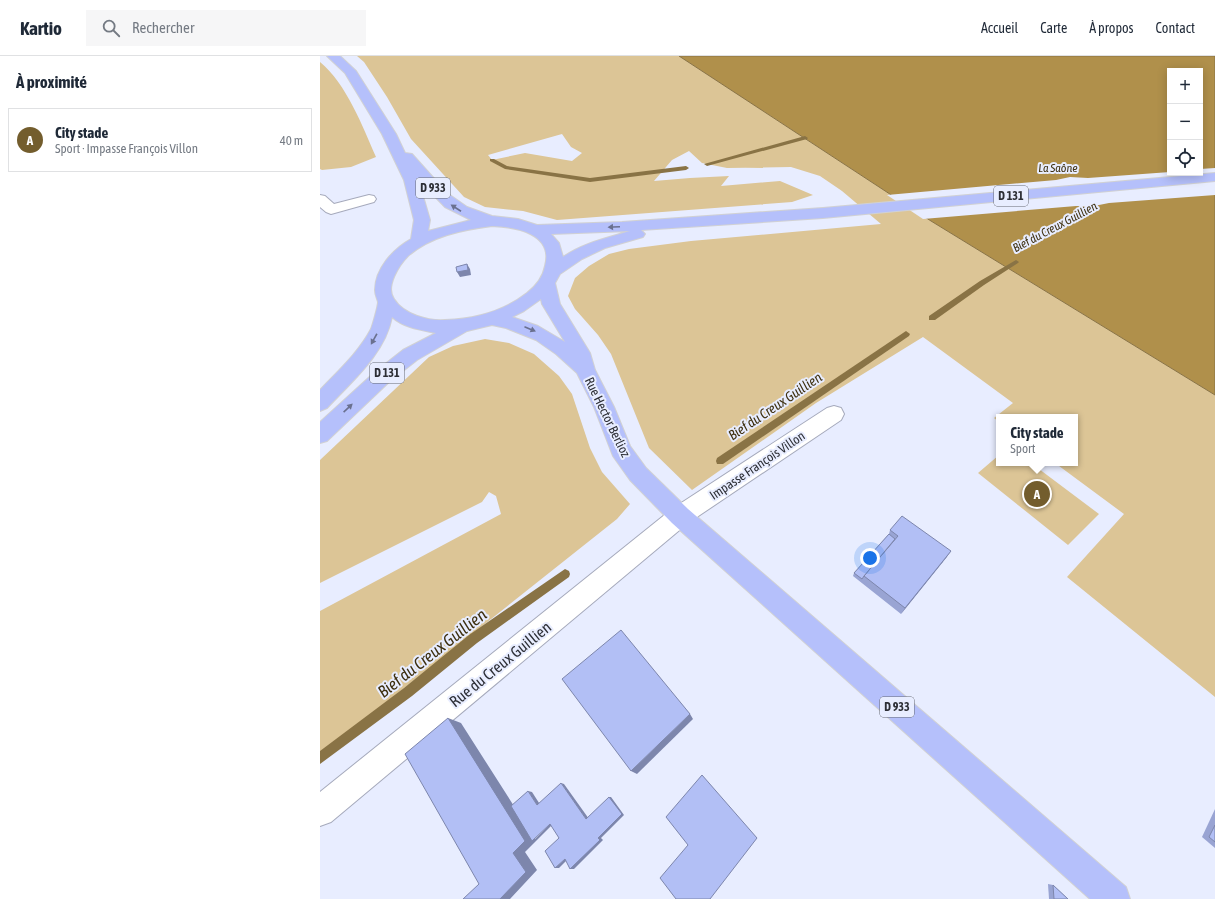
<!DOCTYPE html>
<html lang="fr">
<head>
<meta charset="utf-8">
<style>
	body { margin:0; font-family:"Asap Condensed",sans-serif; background:#f6f6f7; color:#1f2937 }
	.controls { position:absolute; right:12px; top:12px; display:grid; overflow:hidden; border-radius:0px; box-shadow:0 2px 10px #0003 }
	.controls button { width:36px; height:36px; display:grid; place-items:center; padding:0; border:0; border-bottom:1px solid #e0e1e3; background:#fff; color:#1f2937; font:20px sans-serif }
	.you { position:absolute; left:550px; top:502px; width:14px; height:14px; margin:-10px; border:3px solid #fff; border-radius:50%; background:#1a73e8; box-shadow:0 0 0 6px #1a73e833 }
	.badge { display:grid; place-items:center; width:26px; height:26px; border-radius:50%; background:#735d2d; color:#fff; font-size:13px; font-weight:700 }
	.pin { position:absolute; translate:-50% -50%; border:2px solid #fff; box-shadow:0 1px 4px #0006 }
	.popup { position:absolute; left:676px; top:358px; width:82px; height:52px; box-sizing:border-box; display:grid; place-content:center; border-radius:0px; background:#fff; filter:drop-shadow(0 1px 3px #0005); font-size:13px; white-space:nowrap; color:#747a83 }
	.popup b { font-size:15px; color:#1f2937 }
	.popup::after { content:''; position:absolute; left:50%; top:100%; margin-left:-8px; border:8px solid transparent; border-top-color:#fff }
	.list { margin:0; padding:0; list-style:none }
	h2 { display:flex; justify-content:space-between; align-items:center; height:52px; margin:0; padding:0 16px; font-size:17px }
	h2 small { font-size:13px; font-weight:400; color:#747a83 }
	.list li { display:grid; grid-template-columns:26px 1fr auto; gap:12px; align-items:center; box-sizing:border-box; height:64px; margin:0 8px 8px; padding:0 8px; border:1px solid #e0e1e3; border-radius:0px }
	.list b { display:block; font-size:15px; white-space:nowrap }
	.list p { margin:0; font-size:13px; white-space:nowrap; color:#747a83 }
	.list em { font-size:13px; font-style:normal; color:#747a83 }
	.icon { flex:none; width:22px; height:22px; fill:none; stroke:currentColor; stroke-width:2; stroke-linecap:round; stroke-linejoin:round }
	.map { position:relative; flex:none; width:895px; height:843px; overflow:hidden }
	header { display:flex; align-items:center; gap:24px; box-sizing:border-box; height:56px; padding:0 20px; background:#fff; border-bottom:1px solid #e0e1e3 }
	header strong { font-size:19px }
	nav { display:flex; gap:22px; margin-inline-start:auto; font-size:14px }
	.search { width:280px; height:36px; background:#f6f6f7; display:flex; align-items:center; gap:10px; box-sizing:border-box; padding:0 14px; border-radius:0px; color:#747a83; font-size:15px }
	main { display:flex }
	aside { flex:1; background:#fff }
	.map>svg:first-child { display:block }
</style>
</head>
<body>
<header>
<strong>Kartio</strong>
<div class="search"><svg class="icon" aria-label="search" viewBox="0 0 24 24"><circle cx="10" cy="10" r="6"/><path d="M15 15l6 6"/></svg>Rechercher</div>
<nav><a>Accueil</a><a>Carte</a><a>À propos</a><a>Contact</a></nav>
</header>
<main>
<aside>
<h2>À proximité<small></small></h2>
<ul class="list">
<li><span class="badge">A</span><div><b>City stade</b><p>Sport · Impasse François Villon</p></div><em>40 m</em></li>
</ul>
</aside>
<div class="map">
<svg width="895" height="843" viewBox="0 0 895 843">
	<rect width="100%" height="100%" fill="#e8edff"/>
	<g fill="#dcc596" fill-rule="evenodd">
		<path d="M37,0H359L611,165L895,339V641L747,521L804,458L735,407H755V361H679V366L674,362L693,347L603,281L496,347L372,434L329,392L291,298L278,279L255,253L248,240L255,222L269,210L289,198L309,193L371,185L561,168L522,135L500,120L471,111L407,112L382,107L369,95L352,104L334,125L370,122L409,120L401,130L460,125L493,139L472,146L237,164L203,155L165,151L144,141L91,83L67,41L44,6ZM242,78L251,91L262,97L252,105L205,97L172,104L168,99Z"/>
		<path d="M0,6C26,27 43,71 56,101L31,111L2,114L0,113Z"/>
		<polygon points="165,283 189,287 214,298 239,320 252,338 270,392 282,416 310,448 297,463 0,699 0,555 181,458 176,440 169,436 162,446 0,527 0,404 109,301 133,290"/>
		<polygon points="679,399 679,407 711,407 779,458 748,489 658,417"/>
	</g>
	<path fill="#b0904b" stroke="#897345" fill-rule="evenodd" d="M359,0H895V339L611,165ZM850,15H880V117H850Z"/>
	<polygon fill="#e8edff" points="895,112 895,139 789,147 774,150 756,150 603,163 567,139 736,124 750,121 768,122 850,116 850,117 880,117 880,113"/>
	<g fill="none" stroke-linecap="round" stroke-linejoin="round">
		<g fill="#897345" fill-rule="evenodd">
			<polygon points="485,80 488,82 487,83 387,110 384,108"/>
			<polygon points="170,103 174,103 187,110 270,122 366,110 369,112 366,114 270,126 185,113 170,105"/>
			<polygon points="696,204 699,206 698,207 664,229 615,264 609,264 609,260 660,225"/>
			<polygon points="586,275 590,278 589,280 403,408 397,408 396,405 397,402"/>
			<polygon points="245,513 249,515 250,518 249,521 157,587 92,640 0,708 0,695 84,632 149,579"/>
		</g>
		<g stroke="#a6aabc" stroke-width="2">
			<g id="minor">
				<polygon points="0,139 5,140 14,148 49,139 54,140 56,143 54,146 11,158 6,156 0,151"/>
				<polygon points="514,350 521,352 524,358 521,364 368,467 11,766 0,770 0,736 352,453 507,352"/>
			</g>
		</g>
		<g stroke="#d1d1d3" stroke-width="2">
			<path id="primary" d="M7,0H20L36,15L76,78L85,97L92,98L127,137L147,151L172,160L198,163L217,169L302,166L503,152L895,117V125L503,162L321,174L325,178L323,181L285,192L262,203L240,218L235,227L240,248L270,297L275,314L294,351L310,390L326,412L368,453L806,831L810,843H770L352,467L310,424L293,400L274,351L257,317L236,298L216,284L186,272L172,269L147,275L97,304L69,326L7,385L0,387V366L55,316L83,294L116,277C101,274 84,272 72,261C65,298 31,326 7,352L0,355V334C18,315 39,296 51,273C53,268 58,250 58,246C57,242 55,239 55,234C55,213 73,193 91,183L94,164L84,124L62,78L25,17ZM98,123L125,151L151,164L108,175L110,164ZM172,170C195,171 234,177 225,210C223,221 216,230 207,237C184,255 154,263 125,264C109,265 84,259 74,243C65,231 79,209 88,200C111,180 142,174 172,170ZM310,175C287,182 263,187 243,201L239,187L231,178ZM221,243L222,248L245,286L218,270L192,261L204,255Z"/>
		</g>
		<use href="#minor" fill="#fff" fill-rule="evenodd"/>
		<use href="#primary" fill="#b5c0fb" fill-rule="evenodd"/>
	</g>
	<g fill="#99a4d3">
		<polygon points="570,474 631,495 626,502 581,558 533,520 534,517 569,478"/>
		<polygon points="895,753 895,792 882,781"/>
		<polygon points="728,828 733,829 748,843 729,843"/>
	</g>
	<g fill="#7d86ac">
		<polygon points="147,208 150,213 151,219 140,221 137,216"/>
		<polygon points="631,495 626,502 581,558 585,552"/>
		<polygon points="370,658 373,663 317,718 311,715"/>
		<polygon points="128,662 141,667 215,783 230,768 233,768 205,796 217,814 190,843 180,843 193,797"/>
		<polygon points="241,727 244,728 269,763 266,763"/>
		<polygon points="208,735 212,736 221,750 217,749"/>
		<polygon points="289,741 291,741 304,759 281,782 283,784 254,813 250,813 278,782"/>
		<polygon points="245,803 248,803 239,812 235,812"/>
	</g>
	<g fill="#b2bff5" stroke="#7d86ac">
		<polygon points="147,208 148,214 137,216 136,211"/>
		<polygon points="582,460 631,495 585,552 544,520 578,480 570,474"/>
		<polygon points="569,478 575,483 544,520 542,523 534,517"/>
		<polygon points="301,574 370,658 311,715 242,623"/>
		<polygon points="128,662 205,785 193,797 206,816 180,843 143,843 159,828 85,698"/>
		<polygon points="382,719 437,782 390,843 356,843 340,822 368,789 346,761"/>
		<polygon points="241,727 266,763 289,741 302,758 278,782 280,784 250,813 245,803 235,812 225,795 239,782 230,768 212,785 191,750 208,735 217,749"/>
		<polygon points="895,769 895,786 889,781"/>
		<polygon points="733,829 748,843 734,843"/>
	</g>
	<defs><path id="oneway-solid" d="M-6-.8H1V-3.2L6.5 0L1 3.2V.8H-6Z"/></defs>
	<g fill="#6a708f">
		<use href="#oneway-solid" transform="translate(136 152) rotate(-147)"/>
		<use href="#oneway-solid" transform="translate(294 171) rotate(177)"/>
		<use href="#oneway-solid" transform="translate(210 273) rotate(23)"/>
		<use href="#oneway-solid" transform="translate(54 283) rotate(119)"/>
		<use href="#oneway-solid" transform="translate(28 352) rotate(-43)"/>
	</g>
	<g text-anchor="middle" stroke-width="4" stroke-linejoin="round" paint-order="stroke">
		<g font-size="12" font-style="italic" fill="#3d2f0f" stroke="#e8edff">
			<text x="738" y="116">La Saône</text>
			<text transform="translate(735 171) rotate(-28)" y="4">Bief du Creux Guillien</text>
		</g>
		<g fill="#e8edff" stroke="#656872" stroke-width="1">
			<rect x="96" y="122" width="34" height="20" rx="3"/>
			<rect x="674" y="130" width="34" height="20" rx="3"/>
			<rect x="50" y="307" width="34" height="20" rx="3"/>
			<rect x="560" y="641" width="34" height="20" rx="3"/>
		</g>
		<g font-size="12" font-weight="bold" fill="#2d2f36">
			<text x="113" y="136">D 933</text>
			<text x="691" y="144">D 131</text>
			<text x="67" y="321">D 131</text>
			<text x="577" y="655">D 933</text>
		</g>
		<g font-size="13" fill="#2d2f36" stroke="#e8edff">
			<text transform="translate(288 361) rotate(64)" y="5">Rue Hector Berlioz</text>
			<text transform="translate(437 409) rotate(-34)" y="5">Impasse François Villon</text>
		</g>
		<g font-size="14" font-style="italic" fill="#3d2f0f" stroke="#e8edff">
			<text transform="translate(455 350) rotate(-34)" y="5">Bief du Creux Guillien</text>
		</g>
		<g font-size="16" fill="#2d2f36" stroke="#e8edff">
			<text transform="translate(180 608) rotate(-39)" y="6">Rue du Creux Guillien</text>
		</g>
		<g font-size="17" font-style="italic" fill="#3d2f0f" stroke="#e8edff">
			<text transform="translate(112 597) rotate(-38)" y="6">Bief du Creux Guillien</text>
		</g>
	</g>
</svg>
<div class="controls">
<button>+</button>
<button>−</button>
<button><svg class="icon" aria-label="locate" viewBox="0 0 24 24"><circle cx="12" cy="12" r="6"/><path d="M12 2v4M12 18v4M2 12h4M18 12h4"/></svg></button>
</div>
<div class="you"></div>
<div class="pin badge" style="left:717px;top:438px">A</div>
<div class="popup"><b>City stade</b>Sport</div>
</div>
</main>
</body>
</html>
